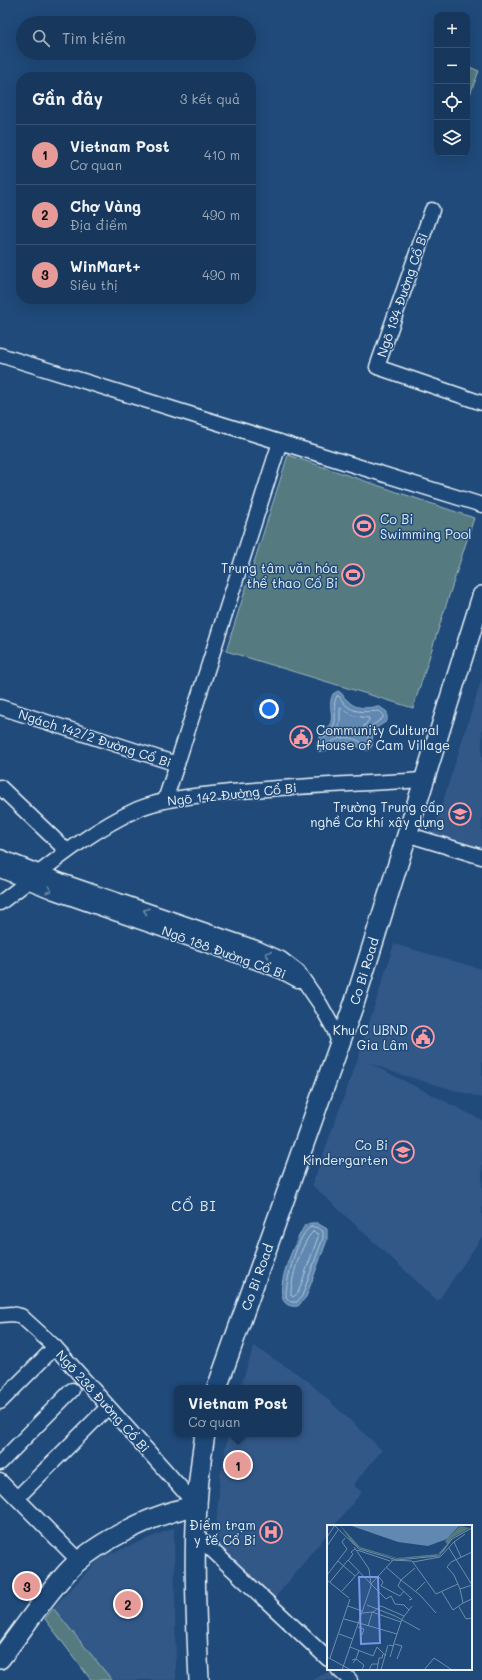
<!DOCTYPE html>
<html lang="vi">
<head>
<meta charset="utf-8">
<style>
	body { margin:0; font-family:Mali,sans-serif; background:#203f62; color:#f1f3f6 }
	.controls { position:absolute; right:12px; top:12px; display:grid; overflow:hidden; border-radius:8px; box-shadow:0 4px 16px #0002 }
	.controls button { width:36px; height:36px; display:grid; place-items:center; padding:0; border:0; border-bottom:1px solid #365272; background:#17385c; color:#f1f3f6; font:20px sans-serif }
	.you { position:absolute; left:269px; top:709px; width:14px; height:14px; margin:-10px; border:3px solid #fff; border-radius:50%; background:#1a73e8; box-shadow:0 0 0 6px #1a73e833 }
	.badge { display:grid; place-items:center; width:26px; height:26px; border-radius:50%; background:#e69b98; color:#111; font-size:13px; font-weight:700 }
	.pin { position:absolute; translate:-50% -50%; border:2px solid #fff; box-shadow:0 1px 4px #0006 }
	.popup { position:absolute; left:174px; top:1385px; width:128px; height:52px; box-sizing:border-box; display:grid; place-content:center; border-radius:8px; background:#17385c; filter:drop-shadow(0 1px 3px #0005); font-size:13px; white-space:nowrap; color:#9eacbb }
	.popup b { font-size:15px; color:#f1f3f6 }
	.popup::after { content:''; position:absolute; left:50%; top:100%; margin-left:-8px; border:8px solid transparent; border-top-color:#17385c }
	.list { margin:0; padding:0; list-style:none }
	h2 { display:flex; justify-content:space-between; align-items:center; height:52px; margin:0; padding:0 16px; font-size:17px }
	h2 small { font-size:13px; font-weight:400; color:#9eacbb }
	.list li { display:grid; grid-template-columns:26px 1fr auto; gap:12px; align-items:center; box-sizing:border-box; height:60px; padding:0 16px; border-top:1px solid #365272 }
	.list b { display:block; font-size:15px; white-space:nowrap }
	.list p { margin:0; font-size:13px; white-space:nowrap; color:#9eacbb }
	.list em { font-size:13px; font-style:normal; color:#9eacbb }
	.icon { flex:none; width:22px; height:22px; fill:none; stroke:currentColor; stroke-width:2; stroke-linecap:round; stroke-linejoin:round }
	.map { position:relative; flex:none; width:482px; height:1680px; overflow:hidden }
	.search { position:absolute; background:#17385c; box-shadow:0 4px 16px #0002; left:16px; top:16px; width:240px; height:44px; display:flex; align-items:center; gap:10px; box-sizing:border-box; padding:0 14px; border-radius:22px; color:#9eacbb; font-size:15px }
	.panel { position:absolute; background:#17385c; box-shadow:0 4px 16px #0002; left:16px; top:72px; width:240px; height:232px; border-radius:16px }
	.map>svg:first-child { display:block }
</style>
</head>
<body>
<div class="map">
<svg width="482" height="1680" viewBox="0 0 482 1680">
	<rect width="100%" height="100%" fill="#1f4a7a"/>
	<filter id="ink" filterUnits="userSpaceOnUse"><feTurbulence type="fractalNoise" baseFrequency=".025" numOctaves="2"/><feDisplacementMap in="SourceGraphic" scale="8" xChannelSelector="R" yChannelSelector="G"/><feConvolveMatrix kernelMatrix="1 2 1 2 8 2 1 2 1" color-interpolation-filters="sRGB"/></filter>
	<g filter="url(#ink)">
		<g fill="#325888">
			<polygon points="482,678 482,854 431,839"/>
			<polygon points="394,944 482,969 482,1098 398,1074 365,1061 482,1120 482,1237 438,1301 312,1185 358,1058"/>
			<polygon points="254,1346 307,1380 382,1450 353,1485 362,1492 334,1526 328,1526 328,1533 274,1599 225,1553 217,1537 216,1529 220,1478 228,1434 299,1434 299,1388 240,1388"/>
			<polygon points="174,1528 176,1680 112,1680 53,1608 100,1558"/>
			<polygon points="331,1671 340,1680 312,1680"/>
		</g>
		<g fill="#547a80" stroke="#9eb6bc">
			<polygon points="467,66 479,71 467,102"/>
			<polygon points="288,455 474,518 413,708 226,651"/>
			<polygon points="53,1608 112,1680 91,1680 45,1619"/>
		</g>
		<g fill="#6088b0" stroke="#96b2cd">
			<path d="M338,691C343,693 343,697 347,700C357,711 367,707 380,707L387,712V721L373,730L372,746L369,750C360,752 354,740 342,742C334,743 325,756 317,750C314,737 328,732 331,722C333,712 328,704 333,694Z"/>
			<path d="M311,1223H317L327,1229V1240L306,1297L298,1306C261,1311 297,1238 305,1225Z"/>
		</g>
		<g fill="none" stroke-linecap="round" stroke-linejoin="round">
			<g stroke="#b2c7db" stroke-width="1">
				<path d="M337,696H339C349,714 361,712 379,711L383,714V718L369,728L367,746C364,745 362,743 359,741C345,734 334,739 323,748L321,747C321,738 331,733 334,725C338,715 331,705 337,696Z"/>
				<polygon points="341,708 354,716 369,718 369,720 364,726 362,736 347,732 337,732 340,722 340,710"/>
				<path d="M311,1227H316L323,1231V1238L302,1296L297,1302H291L286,1297C285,1284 298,1231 311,1227Z"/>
				<path d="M313,1232L318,1234V1237L298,1293L293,1297L291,1295C290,1282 302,1240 313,1232Z"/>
			</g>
			<g stroke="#e8f1f8" stroke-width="17">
				<g id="street">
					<polyline points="432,210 377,367 482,403"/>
					<polyline points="0,355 482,505"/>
					<polyline points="0,707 177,764 165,800"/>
					<polyline points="177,764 280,442"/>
					<polyline points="0,787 67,851"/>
					<polyline points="406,834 482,857"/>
					<polyline points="0,857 61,881 256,948 281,959 298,972 320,1004 334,1029 340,1045"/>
					<polyline points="0,870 54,892 265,965 281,971 298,980"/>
					<path d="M0,903C44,870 87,832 138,809C167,797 198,796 230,792C294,786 359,784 423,780"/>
					<polyline points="0,1315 12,1314 21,1316 55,1347 197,1506"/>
					<polyline points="0,1402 55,1347"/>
					<polyline points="0,1463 72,1390"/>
					<polyline points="0,1481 79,1561"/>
					<polyline points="17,1498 108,1407"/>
					<polyline points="195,1534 328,1659"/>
					<polyline points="338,1669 350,1680"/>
				</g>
			</g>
			<g stroke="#e8f1f8" stroke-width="22">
				<g id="secondary">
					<polyline points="217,1388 355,1001 482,596"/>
					<path d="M0,1659C22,1631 45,1595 70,1569C98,1541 157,1512 197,1506"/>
					<path d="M199,1680C195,1598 191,1516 205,1434"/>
				</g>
			</g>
			<use href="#street" stroke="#1f4a7a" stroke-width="14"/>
			<use href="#secondary" stroke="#1f4a7a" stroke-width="19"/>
		</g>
		<defs><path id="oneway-chevron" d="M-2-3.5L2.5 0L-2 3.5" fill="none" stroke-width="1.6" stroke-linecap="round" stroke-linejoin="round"/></defs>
		<g stroke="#6f8dac">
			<use href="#oneway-chevron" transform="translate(49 890) rotate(22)"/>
			<use href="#oneway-chevron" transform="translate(146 911) rotate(-161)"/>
			<use href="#oneway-chevron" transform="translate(268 954) rotate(-157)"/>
		</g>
	</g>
	<defs>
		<g id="stadium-ring" transform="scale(1.15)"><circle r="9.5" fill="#1f4a7a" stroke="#ff9aa2" stroke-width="1.5"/><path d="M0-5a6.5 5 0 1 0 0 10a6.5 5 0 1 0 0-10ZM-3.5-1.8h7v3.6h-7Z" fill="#ff9aa2"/></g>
		<g id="civic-ring" transform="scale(1.15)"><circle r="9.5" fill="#1f4a7a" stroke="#ff9aa2" stroke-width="1.5"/><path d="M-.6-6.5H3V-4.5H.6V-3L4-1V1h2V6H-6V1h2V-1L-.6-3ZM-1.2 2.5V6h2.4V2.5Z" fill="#ff9aa2"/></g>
		<g id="school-ring" transform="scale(1.15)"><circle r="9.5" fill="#1f4a7a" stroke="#ff9aa2" stroke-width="1.5"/><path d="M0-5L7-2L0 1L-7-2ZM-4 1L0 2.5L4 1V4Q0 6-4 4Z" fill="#ff9aa2"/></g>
		<g id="hospital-ring" transform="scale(1.15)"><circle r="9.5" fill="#1f4a7a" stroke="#ff9aa2" stroke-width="1.5"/><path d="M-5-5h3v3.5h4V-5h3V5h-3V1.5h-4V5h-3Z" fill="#ff9aa2"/></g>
	</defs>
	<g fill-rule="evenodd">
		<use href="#stadium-ring" x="364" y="526"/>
		<use href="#stadium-ring" x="353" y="575"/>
		<use href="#civic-ring" x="301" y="737"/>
		<use href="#school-ring" x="460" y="814"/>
		<use href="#civic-ring" x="423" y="1037"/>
		<use href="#school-ring" x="403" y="1152"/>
		<use href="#hospital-ring" x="271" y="1532"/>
	</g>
	<g text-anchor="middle" stroke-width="3" stroke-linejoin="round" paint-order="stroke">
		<g font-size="13" fill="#e8f1f8" stroke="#1f4a7a">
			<text transform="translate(402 295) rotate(-71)" y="5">Ngõ 134 Đường Cổ Bi</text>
			<text transform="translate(95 738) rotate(18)" y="5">Ngách 142/2 Đường Cổ Bi</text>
			<text transform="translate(232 794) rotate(-6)" y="5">Ngõ 142 Đường Cổ Bi</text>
			<text transform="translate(224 952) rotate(20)" y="5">Ngõ 188 Đường Cổ Bi</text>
			<text transform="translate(364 971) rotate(-73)" y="5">Co Bi Road</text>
			<text transform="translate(257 1277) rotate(-70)" y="5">Co Bi Road</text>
			<text transform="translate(103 1401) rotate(48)" y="5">Ngõ 238 Đường Cổ Bi</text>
		</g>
		<g font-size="13" fill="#e8f1f8" stroke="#1f4a7a" text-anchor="end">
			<text x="380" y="524" text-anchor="start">Co Bi<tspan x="380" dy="15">Swimming Pool</tspan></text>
			<text x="338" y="573">Trung tâm văn hóa<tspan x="338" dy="15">thể thao Cổ Bi</tspan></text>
			<text x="316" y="735" text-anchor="start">Community Cultural<tspan x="316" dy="15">House of Cam Village</tspan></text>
			<text x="444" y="812">Trường Trung cấp<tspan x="444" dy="15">nghề Cơ khí xây dựng</tspan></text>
			<text x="408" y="1035">Khu C UBND<tspan x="408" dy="15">Gia Lâm</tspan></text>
			<text x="388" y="1150">Co Bi<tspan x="388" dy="15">Kindergarten</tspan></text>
			<text x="256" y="1530">Điểm trạm<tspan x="256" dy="15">y tế Cổ Bi</tspan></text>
		</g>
		<g font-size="14" letter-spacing="1" fill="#e8f1f8" stroke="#1f4a7a">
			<text x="194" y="1211">CỔ BI</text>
		</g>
	</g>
	<g transform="translate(327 1525)">
		<rect width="145" height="145" fill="#1f4a7a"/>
		<path d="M13,0L33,22L70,33L111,29L120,19L118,16L133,1L143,3L125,13L117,26L109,31L71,34L34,24L26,19Z" fill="#547a80"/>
		<path d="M22,0H133L120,14L101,21L71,17Z" fill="#6088b0"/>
		<path fill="none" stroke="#6f8dac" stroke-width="1" d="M7,0L32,24L70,35L112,31L125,14L145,3M0,12L8,0M127,17L134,32M0,21L11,5M122,23L145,60M0,24V41M30,25L63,36M64,35L85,36L109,69L131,59M66,35L44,59L59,74L64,71L68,79L77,80L82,85M11,36L28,51M21,36L26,29L24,27L28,24M86,37L113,32L127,17L138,9M59,42L74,55L71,61L85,74L82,75M0,50L20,24L15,17L18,13M52,52L56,57L54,61L73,71L77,66M0,55L22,73M74,55L93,70L109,88M74,55L88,43M3,57L21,35L43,58M145,60L133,64L136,78L145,74M133,64L127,50L120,42L124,37L145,27M15,66L32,47M89,66L98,57M115,67L126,85L136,78M40,80L68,91L93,105M21,81L35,86M132,82L139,94L145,93M45,87L74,97M35,88L46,87L54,81L77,91M17,94L32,98M32,98L70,109L66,121L62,120M41,101L45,88M31,102L37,104L35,110M12,109L26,114M70,109L75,94L85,81M68,119L75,121L70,134M23,122L46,131L50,122L59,131M0,132L24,145M63,132L67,119M3,133L23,74M25,135L29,134L32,125M26,138L29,134L37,140L35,145M15,145L44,61L42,44L27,22M42,145L45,139H51M50,145L52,133H55L56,129M54,145L61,120M97,145L107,133L125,145"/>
		<path fill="#7897e6" fill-opacity="0.15" stroke="#7897e6" stroke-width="2" d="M32,52H51L53,118L34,119Z"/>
		<rect width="145" height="145" fill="none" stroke="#e8f1f8" stroke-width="2"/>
	</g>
</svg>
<div class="controls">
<button>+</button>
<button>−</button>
<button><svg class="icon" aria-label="locate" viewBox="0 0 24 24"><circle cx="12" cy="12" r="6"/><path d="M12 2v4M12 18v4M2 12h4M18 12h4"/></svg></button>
<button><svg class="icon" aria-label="layers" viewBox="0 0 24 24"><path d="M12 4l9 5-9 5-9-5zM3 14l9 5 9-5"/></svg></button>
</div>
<div class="you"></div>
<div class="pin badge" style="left:238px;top:1465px">1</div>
<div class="popup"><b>Vietnam Post</b>Cơ quan</div>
<div class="pin badge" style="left:128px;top:1604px">2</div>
<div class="pin badge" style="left:27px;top:1586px">3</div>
<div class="search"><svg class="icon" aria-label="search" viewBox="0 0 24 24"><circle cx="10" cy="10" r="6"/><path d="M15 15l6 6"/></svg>Tìm kiếm</div>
<section class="panel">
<h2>Gần đây<small>3 kết quả</small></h2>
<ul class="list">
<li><span class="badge">1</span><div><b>Vietnam Post</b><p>Cơ quan</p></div><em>410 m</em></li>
<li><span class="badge">2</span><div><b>Chợ Vàng</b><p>Địa điểm</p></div><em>490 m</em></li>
<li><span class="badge">3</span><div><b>WinMart+</b><p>Siêu thị</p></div><em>490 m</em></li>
</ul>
</section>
</div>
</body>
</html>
